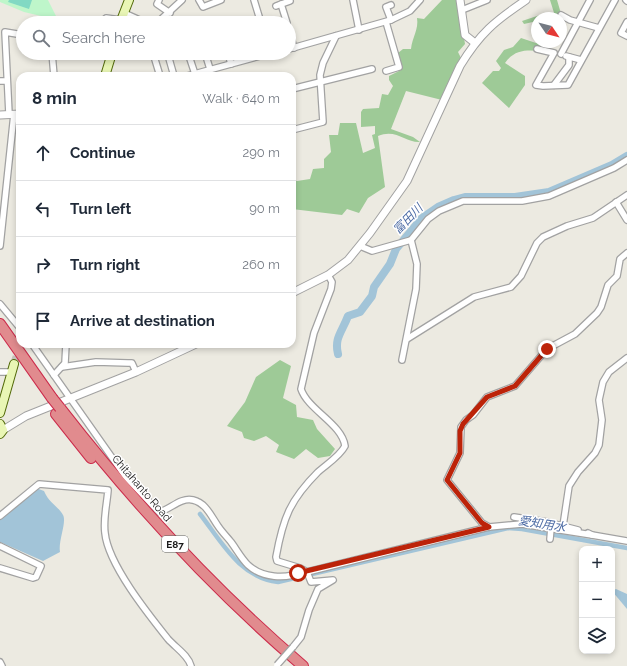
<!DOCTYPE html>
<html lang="en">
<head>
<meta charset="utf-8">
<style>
	body { margin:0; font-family:Raleway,"Noto Sans JP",sans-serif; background:#f2f2f3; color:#1f2937 }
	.controls { position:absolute; right:12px; bottom:12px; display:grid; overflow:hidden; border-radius:8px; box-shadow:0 2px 6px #0003 }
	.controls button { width:36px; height:36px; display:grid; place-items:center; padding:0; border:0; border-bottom:1px solid #e0e1e3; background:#fff; color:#1f2937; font:20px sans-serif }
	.compass { position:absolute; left:531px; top:12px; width:36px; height:36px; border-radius:50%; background:#fff; box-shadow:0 2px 6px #0003; rotate:125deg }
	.stop { position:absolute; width:12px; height:12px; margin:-9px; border:3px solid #bc2309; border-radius:50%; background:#fff }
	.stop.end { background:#bc2309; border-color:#fff; box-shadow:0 1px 4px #0008 }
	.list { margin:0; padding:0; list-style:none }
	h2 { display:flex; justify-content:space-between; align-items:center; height:52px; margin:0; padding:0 16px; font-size:17px }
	h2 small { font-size:13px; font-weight:400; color:#747a83 }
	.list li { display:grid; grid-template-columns:26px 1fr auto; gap:12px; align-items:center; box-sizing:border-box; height:56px; padding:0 16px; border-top:1px solid #e0e1e3 }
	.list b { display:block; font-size:15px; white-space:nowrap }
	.list em { font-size:13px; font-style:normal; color:#747a83 }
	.icon { flex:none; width:22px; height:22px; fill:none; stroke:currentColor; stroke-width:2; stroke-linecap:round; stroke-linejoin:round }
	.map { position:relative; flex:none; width:627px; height:666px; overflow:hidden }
	.search { position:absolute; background:#fff; box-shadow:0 2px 6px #0003; left:16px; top:16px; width:280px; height:44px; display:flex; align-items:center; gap:10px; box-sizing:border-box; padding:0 14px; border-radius:22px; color:#747a83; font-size:15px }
	.panel { position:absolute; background:#fff; box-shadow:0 2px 6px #0003; left:16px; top:72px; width:280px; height:276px; border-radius:12px }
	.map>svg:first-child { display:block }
</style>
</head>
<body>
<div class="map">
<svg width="627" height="666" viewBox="0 0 627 666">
	<rect width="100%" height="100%" fill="#eceae1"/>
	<g fill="#9eca97">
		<path d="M442,0H458L465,44L458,52L461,58L442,100L406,91L391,129L413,137L420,142C406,143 396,128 378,136L385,187L368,198L359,213L347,209L342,215L292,209V179L297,181L310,179L313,169L324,168V159L331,152L329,135H338L340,123H356L363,153L375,148L372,135L375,134V126L361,127V112L363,109L379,108L382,94L388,95L393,86L389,80V76L399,71L402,66L398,53L403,49H411C412,38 419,29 417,18L424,19Z"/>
		<polygon points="550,0 557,0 562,17 561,19 537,18 537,21 524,24 522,21 543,14 550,18 555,16"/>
		<path d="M521,38L536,43L537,41L547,42L542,51C526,50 515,49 505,63L525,76V85L509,108L482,83L493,71H499L501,68L496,61L504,50L513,47Z"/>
		<polygon points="280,360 291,366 283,398 296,405 297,417 313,420 317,429 335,449 330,456 318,458 306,449 294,459 276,452 279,445 266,436 254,441 244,438 242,432 227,426 245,402 256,377"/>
	</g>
	<polygon fill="#bef6ca" points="0,0 48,0 58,20 24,12 0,2"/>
	<polygon fill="#81d9c3" points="9,0 32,0 29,9 8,2"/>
	<g fill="#a2c4d8">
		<path d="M36,488L44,491C49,503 58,506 63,515C67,522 58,541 60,552L43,561L0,542V517Z"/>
		<polygon points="616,589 627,594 627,609 612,591"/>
	</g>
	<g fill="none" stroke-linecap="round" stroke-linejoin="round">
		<path stroke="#a2c4d8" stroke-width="4.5" d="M200,514C221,541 240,578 278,582L508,528L522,529L627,548"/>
		<path stroke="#a2c4d8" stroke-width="8" d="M338,354C334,338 342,332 348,316L360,312L372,296L374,287L390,264L396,249L422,218L438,207L454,200L465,197H515L549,192L612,165L627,156"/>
		<polyline stroke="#c2c1b9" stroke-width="8" stroke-dasharray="8 4" stroke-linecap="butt" points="14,364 21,344"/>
		<g stroke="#a2a2a2" stroke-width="8">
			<g id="minor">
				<polyline points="159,0 157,4 170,13"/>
				<polyline points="199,0 203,7 221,0"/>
				<polyline points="254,0 261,23"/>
				<polyline points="353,0 359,30"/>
				<polyline points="626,0 627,1"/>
				<polyline points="281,4 287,23"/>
				<polyline points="391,5 386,7 391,20"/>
				<polyline points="276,6 290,1"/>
				<polyline points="462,10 487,0"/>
				<polyline points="124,13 146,23"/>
				<polyline points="561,15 570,20 599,28"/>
				<polyline points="386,22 399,67 386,71"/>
				<polyline points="627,22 621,33 627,36"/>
				<polyline points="100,23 106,18 121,20"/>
				<polyline points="157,23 182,0"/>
				<polyline points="289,31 294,48"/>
				<polyline points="289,49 391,20 410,11 420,0"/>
				<polyline points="537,49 554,53 536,85 543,86 568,85 615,0"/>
				<polyline points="52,53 54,76"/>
				<polyline points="153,53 160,76"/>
				<polyline points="188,53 195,74"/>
				<polyline points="205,53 210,69"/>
				<polyline points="228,53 231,64"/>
				<polyline points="561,54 590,0"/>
				<polyline points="168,55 174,76"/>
				<polyline points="566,56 581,60"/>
				<polyline points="187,76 271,53"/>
				<polyline points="0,81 7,81"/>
				<polyline points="554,85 569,65 569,57"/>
				<polyline points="292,89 372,69"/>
				<polyline points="9,114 5,32 23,35"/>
				<polyline points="292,130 323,122 320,75 323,63 336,36"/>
				<polyline points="616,202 627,220"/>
				<polyline points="0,246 14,114"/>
				<polyline points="360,246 372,251 411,240 428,219 439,211 463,201 522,201 549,196 614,168 627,160"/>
				<path d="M328,275L332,282L331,289L314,333L301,389C308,410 342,424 345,446C340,456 327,464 318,472C290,500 283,518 276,557L277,561L300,568L307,572L489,527L522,524L592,535"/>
				<polyline points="0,304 20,328"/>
				<polyline points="407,339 474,297 511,287 521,276 537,243 543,237 567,226 593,218 627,195"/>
				<path d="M32,344L125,476L159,512C170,510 180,497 193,500C206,503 211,516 218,526C222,532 227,537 231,542C237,550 241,558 248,565C262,578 286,580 303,571"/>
				<polyline points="402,360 416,289 417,264 411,240"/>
				<polyline points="62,367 96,362 128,363 132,363 136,372"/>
				<polyline points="0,372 11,372"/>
				<polyline points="54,375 65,363 66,344"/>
				<path d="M0,516L39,484L108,490C107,504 103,519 105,533C108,564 148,614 168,639C176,648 188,655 191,666"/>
				<polyline points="514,517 547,522 578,530"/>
				<polyline points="563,526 569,486 578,472 595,453 599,445 602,420 599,400 603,382 609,372 627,358"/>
				<polyline points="489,527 482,523 447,480 460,453 461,427 466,420 473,415 487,397 515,386 547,349 575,334 597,313 601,307 608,285 617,276 620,259 627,253"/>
				<polyline points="588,533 592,535 627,541"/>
				<polyline points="550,539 551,528"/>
				<polyline points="0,546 41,566 36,577 33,578 0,568"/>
				<polyline points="293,647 301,637 309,610 318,589 333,580 311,582 307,572"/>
				<polyline points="0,662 2,666"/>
			</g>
		</g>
		<g stroke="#a2a2a2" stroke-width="9">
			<g id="tertiary">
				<polyline points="460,0 465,35 475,43"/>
				<polyline points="0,115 20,114"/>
				<path d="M292,293L328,275L348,260L370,233L407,181L460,66C480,33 495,21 526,0"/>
				<polyline points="3,430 26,416 136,372 196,344"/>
			</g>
		</g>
		<g stroke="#526a09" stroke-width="10">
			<g id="secondary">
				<polyline points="120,23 129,0"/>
				<polyline points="105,76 112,53"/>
				<polyline points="0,413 14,364"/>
				<polyline points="0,424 3,430 0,434"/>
			</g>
		</g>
		<g stroke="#cc2b4b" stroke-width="12">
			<g id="motorway">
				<polyline points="0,324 52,398"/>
				<path d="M60,408C133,502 213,589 303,666"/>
				<polyline points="56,414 91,458"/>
			</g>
		</g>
		<use href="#minor" stroke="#fff" stroke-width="5.5"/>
		<use href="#tertiary" stroke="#fff" stroke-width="7"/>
		<use href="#secondary" stroke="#e9f6b5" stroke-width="8"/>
		<use href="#motorway" stroke="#e18b8e" stroke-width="10"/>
		<g stroke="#a2a2a2" stroke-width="8" stroke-linecap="butt">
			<polyline id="minor-bridge" points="277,665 293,647"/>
		</g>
		<g stroke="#cc2b4b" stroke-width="12" stroke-linecap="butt">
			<polyline id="motorway-bridge" points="52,398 60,408"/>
		</g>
		<use href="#minor-bridge" stroke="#fff" stroke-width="5.5"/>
		<use href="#motorway-bridge" stroke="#e18b8e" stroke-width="10"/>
	</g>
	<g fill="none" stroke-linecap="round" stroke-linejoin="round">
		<polyline stroke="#bc2309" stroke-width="5" points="298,573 489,527 482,523 447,480 460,453 460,431 463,424 487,397 515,386 547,349"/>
	</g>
	<g text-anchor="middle" stroke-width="3" stroke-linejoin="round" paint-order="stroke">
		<rect fill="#fff" stroke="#5f5f5f" stroke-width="1" x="162" y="536" width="26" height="16" rx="3"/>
		<g font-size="10" font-weight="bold" fill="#1b1b1b">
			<text x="175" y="548">E87</text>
		</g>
		<g font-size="11" fill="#1b1b1b" stroke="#fff">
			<text transform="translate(142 488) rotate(49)" y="4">Chitahanto Road</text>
		</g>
		<g font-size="12" font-style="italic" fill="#4d6ca5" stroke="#fff">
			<text transform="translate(408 219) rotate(-46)" y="4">富田川</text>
			<text transform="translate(542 524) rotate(9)" y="4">愛知用水</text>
		</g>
	</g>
</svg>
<div class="controls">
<button>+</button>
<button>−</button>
<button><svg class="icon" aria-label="layers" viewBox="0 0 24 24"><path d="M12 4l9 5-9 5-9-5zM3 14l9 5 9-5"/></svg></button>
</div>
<svg class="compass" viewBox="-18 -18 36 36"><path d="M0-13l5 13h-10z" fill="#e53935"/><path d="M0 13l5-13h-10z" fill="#747a83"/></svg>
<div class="stop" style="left:298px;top:573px"></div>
<div class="stop end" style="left:547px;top:349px"></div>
<div class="search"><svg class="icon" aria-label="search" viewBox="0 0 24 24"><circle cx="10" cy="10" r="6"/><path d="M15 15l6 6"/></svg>Search here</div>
<section class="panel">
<h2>8 min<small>Walk · 640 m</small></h2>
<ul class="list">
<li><svg class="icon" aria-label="ahead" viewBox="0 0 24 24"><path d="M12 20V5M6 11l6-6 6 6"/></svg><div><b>Continue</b></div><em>290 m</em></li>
<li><svg class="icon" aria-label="left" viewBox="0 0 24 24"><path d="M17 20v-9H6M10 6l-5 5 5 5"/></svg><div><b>Turn left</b></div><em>90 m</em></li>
<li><svg class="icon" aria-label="right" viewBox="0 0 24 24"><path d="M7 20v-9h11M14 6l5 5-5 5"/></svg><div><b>Turn right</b></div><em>260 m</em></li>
<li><svg class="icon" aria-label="arrive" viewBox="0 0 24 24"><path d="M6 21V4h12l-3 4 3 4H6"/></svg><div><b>Arrive at destination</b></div></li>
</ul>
</section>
</div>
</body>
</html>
